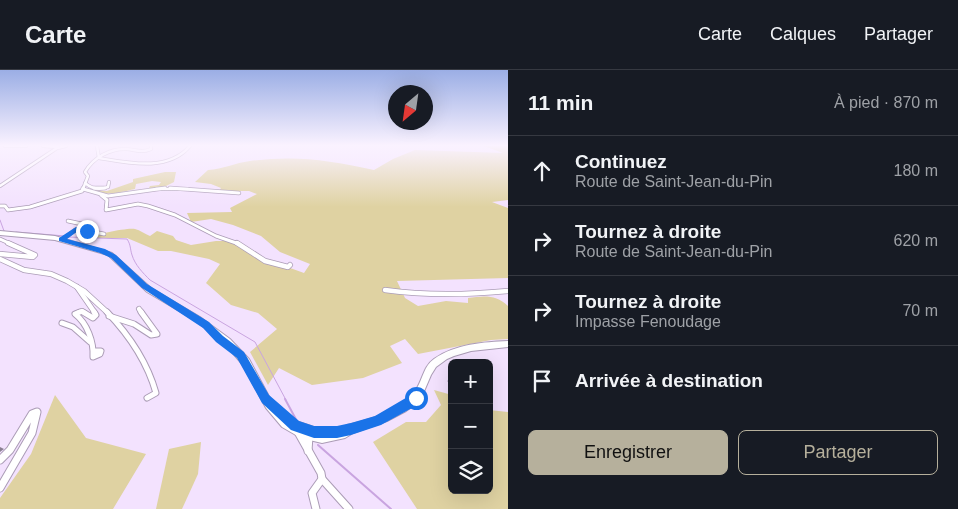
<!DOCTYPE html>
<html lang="fr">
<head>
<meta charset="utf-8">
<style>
	body { margin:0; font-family:Arial,sans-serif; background:#20242c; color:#f1f3f6 }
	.controls { position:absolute; right:15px; bottom:15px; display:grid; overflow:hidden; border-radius:8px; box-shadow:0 5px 20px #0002 }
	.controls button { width:45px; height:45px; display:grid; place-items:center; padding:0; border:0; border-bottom:1px solid #363941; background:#171b24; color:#f1f3f6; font:25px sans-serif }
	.compass { position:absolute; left:388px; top:15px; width:45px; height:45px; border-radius:50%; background:#171b24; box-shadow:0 5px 20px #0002; rotate:209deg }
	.stop { position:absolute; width:15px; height:15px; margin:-11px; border:4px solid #1a73e8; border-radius:50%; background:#fff }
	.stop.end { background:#1a73e8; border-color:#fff; box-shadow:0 1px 5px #0008 }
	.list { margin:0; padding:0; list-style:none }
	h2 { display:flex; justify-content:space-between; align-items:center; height:65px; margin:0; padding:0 20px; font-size:21px }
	h2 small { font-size:16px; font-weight:400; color:#9ea1a6 }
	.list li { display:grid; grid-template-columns:32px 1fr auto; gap:15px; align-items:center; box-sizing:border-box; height:70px; padding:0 20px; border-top:1px solid #363941 }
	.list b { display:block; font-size:19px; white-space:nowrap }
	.list p { margin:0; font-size:16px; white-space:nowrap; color:#9ea1a6 }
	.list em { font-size:16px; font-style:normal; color:#9ea1a6 }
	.actions { display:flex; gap:10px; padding:15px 20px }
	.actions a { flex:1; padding:11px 0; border:1px solid #b6b09c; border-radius:8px; text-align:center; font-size:18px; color:#b6b09c }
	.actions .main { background:#b6b09c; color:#111 }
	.icon { flex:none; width:28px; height:28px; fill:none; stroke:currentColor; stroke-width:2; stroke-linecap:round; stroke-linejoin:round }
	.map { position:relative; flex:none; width:508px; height:439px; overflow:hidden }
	header { display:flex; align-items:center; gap:30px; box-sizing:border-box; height:70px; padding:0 25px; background:#171b24; border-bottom:1px solid #363941 }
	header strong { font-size:24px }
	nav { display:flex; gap:28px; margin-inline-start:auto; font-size:18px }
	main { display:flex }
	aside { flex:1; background:#171b24 }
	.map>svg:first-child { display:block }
</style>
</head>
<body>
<header>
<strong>Carte</strong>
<nav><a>Carte</a><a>Calques</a><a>Partager</a></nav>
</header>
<main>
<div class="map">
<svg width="508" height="439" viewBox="0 0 508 439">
	<rect width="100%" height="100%" fill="#f3e2fe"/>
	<g fill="#dfd2a2">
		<path d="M484,76H508V130L492,132L508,138V208L397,211L405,228L418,236L446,231L468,233V228C483,226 496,224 508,236V269L491,270L418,284L405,269L390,276L402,293L363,308L312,315L279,298L268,315L250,282L277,259L258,243L231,235L206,213L220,194L209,189L171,181H158L127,168H86C92,165 129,157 135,159C140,160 145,164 150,166L157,161L173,166L176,170L191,175L216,171H231L254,185L304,203L310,194L280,182L261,166L233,155L211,149L191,152L187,143L232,142L230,138L257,124L249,121H219L221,118L211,114L195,112L208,100C223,99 235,93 250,91C296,85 328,90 374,100L393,89L415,80L503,83Z"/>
		<path d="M165,102H176L174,112L162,118H149L150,116L159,115L161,112L152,111L136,114L135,119C117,123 107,126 89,120L107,121L133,112V109Z"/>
		<polygon points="434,320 452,325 452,420 489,420 489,340 508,342 508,439 417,439 373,372 406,352 426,352 441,335"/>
		<polygon points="55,325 86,368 146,384 113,439 0,439 0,428 31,384"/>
		<polygon points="201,372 198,404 182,439 156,439 169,379"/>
	</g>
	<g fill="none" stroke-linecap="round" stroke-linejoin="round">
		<g stroke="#c9a4e0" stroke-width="1">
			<polyline points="0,150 4,161 7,162"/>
			<polyline points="16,162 65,166"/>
			<path d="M68,167L127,169C131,175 130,179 132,185C135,195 143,203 150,210L255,272L286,330"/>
		</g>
		<g stroke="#c9a4e0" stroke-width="2">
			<polyline points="285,329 298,353"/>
			<polyline points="318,375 391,439"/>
		</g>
		<g stroke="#ab9cb6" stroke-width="4">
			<g id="street-far4">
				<polyline points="5,76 26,76"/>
				<polyline points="43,76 58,77"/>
				<path d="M97,76L99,88C129,93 168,102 190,76"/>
				<path d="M85,113C92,119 100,120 108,117L109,112"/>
				<polyline points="0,116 57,78 66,76"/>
				<path d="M83,119L88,106L85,102C93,88 110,78 127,79C136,80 142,83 151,79V76"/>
				<polyline points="156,119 188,119"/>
			</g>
		</g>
		<g stroke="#ab9cb6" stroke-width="4.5">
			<g id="street-far3">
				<polyline points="94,118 105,118"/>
				<polyline points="170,118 239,123"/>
				<polyline points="83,119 108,126 165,118"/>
				<polyline points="101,125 107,130 106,140 138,134 148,136 175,145 216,166 239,174"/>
				<polyline points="0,136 5,136 8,140 30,137 82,121 83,118"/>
				<polyline points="84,160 104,164"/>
				<polyline points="0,169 11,174"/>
				<polyline points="62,170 75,160 84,159 82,154 68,151"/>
			</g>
		</g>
		<g stroke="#ab9cb6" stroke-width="6">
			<g id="street-far2">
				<polyline points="237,173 265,191 288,197 290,195"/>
				<polyline points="0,184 33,187 35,185 8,173"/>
				<polyline points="0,189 24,200 51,204 67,211 84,221 108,243"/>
				<polyline points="77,217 95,243"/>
				<path d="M385,220C427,226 466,225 508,221"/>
				<polyline points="139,239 142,243"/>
				<polyline points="77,243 82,241 85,243"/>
			</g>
		</g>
		<g stroke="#ab9cb6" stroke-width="7">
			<g id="street-far1">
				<path d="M80,242L75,244C87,253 94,272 93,287L100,284L101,281H94"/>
				<polyline points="83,242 93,248 96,245 94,242"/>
				<path d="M107,242C129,265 147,291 156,323L147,328"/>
				<polyline points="109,246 134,254 151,265 157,264 141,242"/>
				<polyline points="62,253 73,257 90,272"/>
			</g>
		</g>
		<g stroke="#ab9cb6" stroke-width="9">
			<g id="street">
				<polyline points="298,362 321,403 322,409 312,423 316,439"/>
				<polyline points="308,381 309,366"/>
				<polyline points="0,390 10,380 32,344 37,342 32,363 0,418"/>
				<polyline points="322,409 349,439"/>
			</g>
		</g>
		<g stroke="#ab9cb6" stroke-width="2">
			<path id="secondary" d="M0,161L55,166L112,183L151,218L200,247L230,269L249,289L272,332L288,351L290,352L293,350L314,357H334L338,360L343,359L344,357L347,355C370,350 404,340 417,318C423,308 424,296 434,289C455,274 484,272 508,271V277L471,281L454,286L447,289L436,297L431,305L422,326L413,336L406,341L387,351L353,363L345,368L322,373L301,368L282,357L266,338L243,295L224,273L196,251L147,222L108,185L55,170L0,165Z"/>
		</g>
		<use href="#street-far4" stroke="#fff" stroke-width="2.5"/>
		<use href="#street-far3" stroke="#fff" stroke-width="3"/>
		<use href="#street-far2" stroke="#fff" stroke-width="4.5"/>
		<use href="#street-far1" stroke="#fff" stroke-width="5"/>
		<use href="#street" stroke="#fff" stroke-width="7"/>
		<use href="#secondary" fill="#fff" fill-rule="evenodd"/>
	</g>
	<polygon fill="#ab9db5" points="452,308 452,315 447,311"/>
	<polygon fill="#8b8093" points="0,377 4,379 0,382"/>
	<linearGradient id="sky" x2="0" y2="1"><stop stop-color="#9baee5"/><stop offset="0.55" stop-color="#faf2ff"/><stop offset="1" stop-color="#faf2ff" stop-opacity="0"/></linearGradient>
	<rect width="508" height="137" fill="url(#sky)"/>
	<polygon fill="#1a73e8" points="76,157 90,161 87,163 78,161 67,169 105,179 116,185 147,214 209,252 223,266 244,282 269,325 299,351 314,356 337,356 351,353 375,346 416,322 420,324 421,328 412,338 381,355 351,365 337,368 314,368 291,360 262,333 237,288 216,272 203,258 142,218 111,188 100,183 59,171 59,168"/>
</svg>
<div class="controls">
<button>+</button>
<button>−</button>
<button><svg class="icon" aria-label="layers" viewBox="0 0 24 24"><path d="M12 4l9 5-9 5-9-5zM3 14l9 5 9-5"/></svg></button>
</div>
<svg class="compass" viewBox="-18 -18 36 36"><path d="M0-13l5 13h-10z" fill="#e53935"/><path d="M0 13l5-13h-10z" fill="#9ea1a6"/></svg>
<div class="stop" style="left:416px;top:328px"></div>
<div class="stop end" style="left:87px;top:161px"></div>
</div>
<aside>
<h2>11 min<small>À pied · 870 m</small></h2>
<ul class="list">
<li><svg class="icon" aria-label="ahead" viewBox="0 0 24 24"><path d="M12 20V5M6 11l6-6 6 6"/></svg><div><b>Continuez</b><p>Route de Saint-Jean-du-Pin</p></div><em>180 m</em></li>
<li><svg class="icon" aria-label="right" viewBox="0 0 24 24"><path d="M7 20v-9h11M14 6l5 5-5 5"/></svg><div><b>Tournez à droite</b><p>Route de Saint-Jean-du-Pin</p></div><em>620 m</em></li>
<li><svg class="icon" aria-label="right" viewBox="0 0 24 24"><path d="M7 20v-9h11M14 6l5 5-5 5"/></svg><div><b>Tournez à droite</b><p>Impasse Fenoudage</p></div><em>70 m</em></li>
<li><svg class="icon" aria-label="arrive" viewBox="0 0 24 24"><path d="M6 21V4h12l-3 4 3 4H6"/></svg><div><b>Arrivée à destination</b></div></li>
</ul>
<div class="actions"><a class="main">Enregistrer</a><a>Partager</a></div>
</aside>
</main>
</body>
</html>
